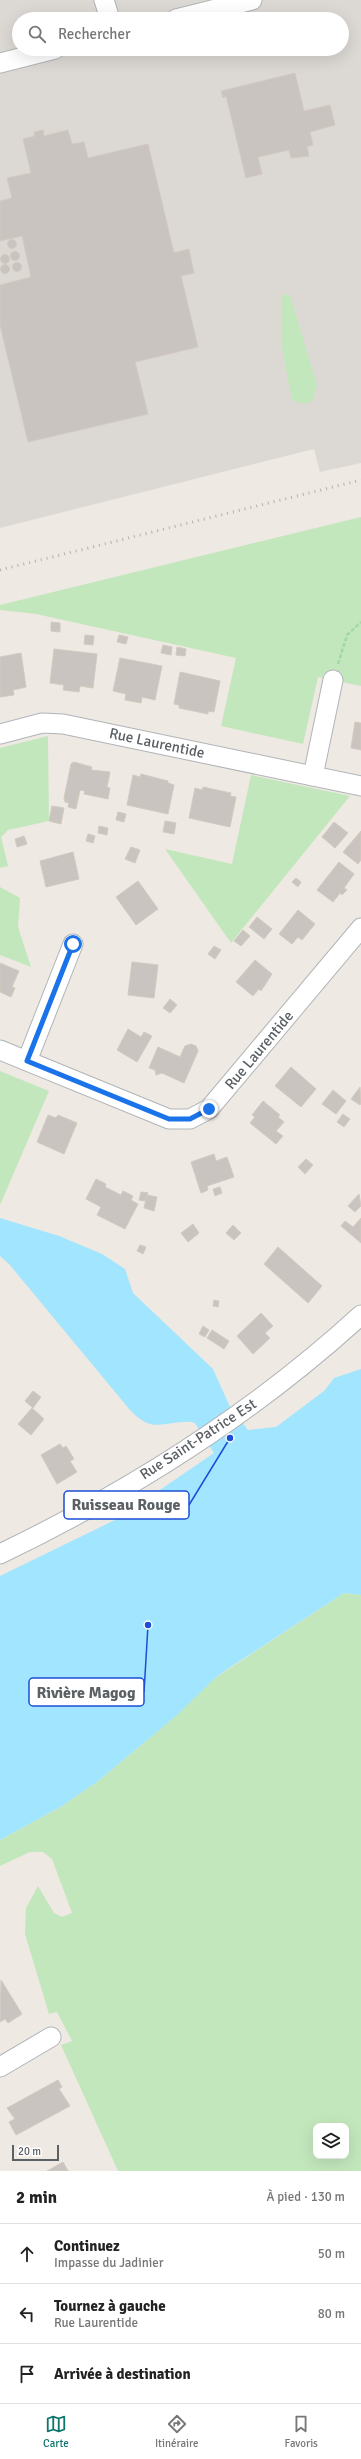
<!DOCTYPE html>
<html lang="fr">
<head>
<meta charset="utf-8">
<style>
	body { margin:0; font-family:Signika,sans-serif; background:#f6f6f6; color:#222 }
	.controls { position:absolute; right:12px; bottom:12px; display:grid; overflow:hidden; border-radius:8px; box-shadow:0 4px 16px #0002 }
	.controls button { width:36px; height:36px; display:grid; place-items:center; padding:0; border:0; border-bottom:1px solid #e0e0e0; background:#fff; color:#222; font:20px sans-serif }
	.scale { position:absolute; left:12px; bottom:10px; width:47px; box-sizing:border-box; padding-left:4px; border:2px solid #5a6064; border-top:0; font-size:11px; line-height:14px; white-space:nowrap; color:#5a6064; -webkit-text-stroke:3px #fff; paint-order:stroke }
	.stop { position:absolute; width:12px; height:12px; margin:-9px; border:3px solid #1a73e8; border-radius:50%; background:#fff }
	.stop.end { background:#1a73e8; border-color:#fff; box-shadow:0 1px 4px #0008 }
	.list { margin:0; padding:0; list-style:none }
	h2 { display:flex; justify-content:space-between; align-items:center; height:52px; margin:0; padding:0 16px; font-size:17px }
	h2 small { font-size:13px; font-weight:400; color:#767676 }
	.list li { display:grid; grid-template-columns:26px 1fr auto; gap:12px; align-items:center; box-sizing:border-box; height:60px; padding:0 16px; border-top:1px solid #e0e0e0 }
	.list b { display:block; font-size:15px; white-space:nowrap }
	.list p { margin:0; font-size:13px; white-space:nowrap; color:#767676 }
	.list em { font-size:13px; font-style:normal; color:#767676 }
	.icon { flex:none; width:22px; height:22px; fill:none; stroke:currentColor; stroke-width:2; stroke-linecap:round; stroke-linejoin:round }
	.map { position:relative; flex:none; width:361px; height:2171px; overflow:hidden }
	.search { position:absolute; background:#fff; box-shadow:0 4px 16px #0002; left:12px; right:12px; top:12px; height:44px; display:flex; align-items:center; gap:10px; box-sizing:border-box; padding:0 14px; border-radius:22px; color:#767676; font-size:15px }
	.sheet { height:232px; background:#fff }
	nav { display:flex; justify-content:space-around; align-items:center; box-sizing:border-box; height:56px; border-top:1px solid #e0e0e0; background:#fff; font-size:11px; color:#767676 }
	nav a { display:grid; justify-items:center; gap:2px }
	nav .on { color:#0f766e }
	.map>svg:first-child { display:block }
</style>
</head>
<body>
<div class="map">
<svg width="361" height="2171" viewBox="0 0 361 2171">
	<rect width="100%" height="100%" fill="#eee9e2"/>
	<path fill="#dcd9d4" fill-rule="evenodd" d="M0,0H361V463L320,472L314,449L0,528ZM19,19H342V49H19Z"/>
	<g fill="#c3e7bd" fill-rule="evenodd">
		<polygon points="285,294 290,295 317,385 312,401 304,404 292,400 281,344 281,297"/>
		<polygon points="361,517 361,686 318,677 303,744 221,726 236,658 36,614 0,610 0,605"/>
		<polygon points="48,736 49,821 8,830 1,837 8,866 0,868 0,748"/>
		<polygon points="251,775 350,796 231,943 165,849 232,864"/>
		<polygon points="0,887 20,898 18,927 31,967 0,955"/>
		<polygon points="0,1071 49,1091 0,1205"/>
		<path d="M344,1593L361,1595V2171H118L61,2045L72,2041L57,2012L49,2014L25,1934L26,1908L38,1886L54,1913L62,1917L72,1913L52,1859L43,1852H30L0,1866V1840L62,1806L98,1781L145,1742L215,1678ZM316,2126H346V2156H316Z"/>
	</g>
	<path fill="#a1e5ff" d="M0,1218L59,1236L102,1254L125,1269L133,1293L213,1369L230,1407L248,1430L276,1427L324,1391L334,1378L361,1369V1595L344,1593L229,1668L215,1678L176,1716L98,1781L62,1806L0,1840V1576L119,1518L214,1453L195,1423C179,1418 160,1430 145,1422C139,1419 134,1414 130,1410L9,1264L0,1256Z"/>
	<g fill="#c9c4bf" stroke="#d3cac0">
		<polygon points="295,73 304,111 330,105 335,125 310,132 313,145 307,147 309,156 291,158 289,150 258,157 262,174 246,178 226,96 223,98 221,91"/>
		<polygon points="43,130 44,136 68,130 72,144 84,142 88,158 148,144 174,253 189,249 194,273 181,276 198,347 135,362 148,414 28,442 0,325 0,285 31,277 22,236 0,241 0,201 12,198 7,178 31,173 23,139 35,136 34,132"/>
		<circle cx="12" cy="244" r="4.5"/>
		<circle cx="15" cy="256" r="4.5"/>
		<circle cx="5" cy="259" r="4.5"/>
		<circle cx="17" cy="267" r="4.5"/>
		<circle cx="5" cy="269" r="4.5"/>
		<polygon points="51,622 60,623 60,632 51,631"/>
		<polygon points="85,635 94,636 93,645 84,644"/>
		<polygon points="119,635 128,637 126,644 117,642"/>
		<polygon points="163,645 172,647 171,655 161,653"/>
		<polygon points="177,647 186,649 185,656 176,655"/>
		<polygon points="54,649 97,654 93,688 80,686 79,692 63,690 64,685 50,683"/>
		<polygon points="21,653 26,687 13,690 14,695 0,697 0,657"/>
		<polygon points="120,658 162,666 155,700 142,697 141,703 125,700 126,694 113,691"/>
		<polygon points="180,672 220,681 214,712 208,711 208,714 179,708 179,705 174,704"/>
		<polygon points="355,722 361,723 361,750 351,748"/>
		<polygon points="74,762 92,767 91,770 110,772 107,787 110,788 108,799 84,794 85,791 80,790 76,809 68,807 69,803 65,802 64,798 71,764"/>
		<polygon points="141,774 168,781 168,783 174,785 168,814 127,805 133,775 140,777"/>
		<polygon points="203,787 231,793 230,796 236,797 230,827 189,818 195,788 202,790"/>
		<polygon points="52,806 64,808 61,824 49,821"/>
		<polygon points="118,812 126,814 124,822 116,820"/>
		<polygon points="165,821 176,823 174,834 163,832"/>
		<polygon points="334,822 348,833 335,848 322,837"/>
		<polygon points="99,826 108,828 107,835 98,833"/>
		<polygon points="361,831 361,860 358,864 343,852"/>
		<polygon points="88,834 95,836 93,843 86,841"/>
		<polygon points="24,836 27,844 17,847 15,839"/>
		<polygon points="131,847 140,850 135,863 125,859"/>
		<polygon points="73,852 79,879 46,887 40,861"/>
		<polygon points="339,862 354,874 344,888 347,890 342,895 340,893 333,902 317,890"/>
		<polygon points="296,878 301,882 298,887 292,882"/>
		<polygon points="138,881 158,909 136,925 116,897"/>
		<polygon points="298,910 315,924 302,940 298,937 292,944 279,934"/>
		<polygon points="257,917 272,929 264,939 249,927"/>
		<polygon points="243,930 250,936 241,946 234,941"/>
		<polygon points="214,946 221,950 215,959 208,954"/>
		<polygon points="255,960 272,974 261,991 259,989 253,996 236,982"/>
		<polygon points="132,962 158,965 154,998 128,995"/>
		<polygon points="0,963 19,971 12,987 15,988 11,997 0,992"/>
		<polygon points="170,999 177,1005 170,1013 163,1008"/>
		<polygon points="128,1029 141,1037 144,1032 152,1036 137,1062 117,1050"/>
		<polygon points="191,1044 196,1046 198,1051 184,1083 162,1073 156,1075 155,1070 149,1068 158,1047 180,1057 185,1046"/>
		<polygon points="291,1067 316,1089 301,1107 275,1086"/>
		<polygon points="360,1087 361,1103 360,1105 351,1099"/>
		<polygon points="333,1090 346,1101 336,1114 322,1104"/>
		<polygon points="263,1101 280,1115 278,1117 284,1122 276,1131 283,1136 276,1144 250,1123 255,1117 252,1115"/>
		<polygon points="343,1114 350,1119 344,1127 337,1122"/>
		<polygon points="48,1115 56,1118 58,1115 77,1123 64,1154 37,1142"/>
		<polygon points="214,1154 216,1161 227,1157 234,1177 207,1186 208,1190 201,1193 191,1162"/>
		<polygon points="306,1159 313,1165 305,1174 298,1167"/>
		<polygon points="96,1179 106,1184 105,1187 121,1195 123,1191 133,1196 131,1200 138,1204 125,1229 97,1215 101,1207 86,1199"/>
		<polygon points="220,1187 222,1193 215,1196 213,1189"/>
		<polygon points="141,1192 148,1193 146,1201 139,1200"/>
		<polygon points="359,1194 361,1206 355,1212 348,1206"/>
		<polygon points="147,1195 157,1197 154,1211 144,1208"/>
		<polygon points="361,1218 361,1243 341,1226 345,1221 353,1227"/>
		<polygon points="193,1224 199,1233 188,1242 181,1233"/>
		<polygon points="233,1225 241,1233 234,1240 226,1233"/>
		<polygon points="140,1245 146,1247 143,1254 137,1251"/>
		<polygon points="278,1247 322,1286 308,1303 264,1264"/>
		<polygon points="214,1300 219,1301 218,1307 213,1306"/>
		<polygon points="261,1313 273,1326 265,1333 270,1338 253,1354 237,1336"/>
		<polygon points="203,1326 209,1330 205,1337 199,1334"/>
		<polygon points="212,1330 229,1341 224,1349 207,1338"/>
		<polygon points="33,1391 41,1397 33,1408 25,1401"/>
		<polygon points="32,1408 44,1419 31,1435 18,1424"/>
		<polygon points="60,1444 63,1448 66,1446 74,1459 70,1461 77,1472 57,1484 41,1455"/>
		<polygon points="1,1980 22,2014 8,2023 5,2019 0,2022"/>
		<polygon points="58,2080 62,2087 59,2089 70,2106 16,2135 9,2122 15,2119 7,2108"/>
		<polygon points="63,2162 68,2171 47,2171"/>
	</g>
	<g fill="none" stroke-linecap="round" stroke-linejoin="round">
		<g stroke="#b0b4b8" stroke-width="21">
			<g id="minor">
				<polyline points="104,0 110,19"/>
				<polyline points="176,19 252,0"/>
				<polyline points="0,63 55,49"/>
				<polyline points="0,734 42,723 63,724 361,786"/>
				<polyline points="313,776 333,680"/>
				<polyline points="0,1050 169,1119 190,1119 209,1109 361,928"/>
				<polyline points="27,1061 73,944"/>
				<path d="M0,1554C131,1491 254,1413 361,1315"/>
				<polyline points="0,2067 51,2037"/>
			</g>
		</g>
		<polyline stroke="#9fdaa5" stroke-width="2.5" stroke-dasharray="4 2" stroke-linecap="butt" points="338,664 347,635 361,622"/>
		<use href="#minor" stroke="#fff" stroke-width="19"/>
		<polyline stroke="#b1b2b3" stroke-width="3" stroke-dasharray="1 5" stroke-linecap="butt" points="0,570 361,480"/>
	</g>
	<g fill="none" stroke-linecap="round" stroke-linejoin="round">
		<polyline stroke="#1a73e8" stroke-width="5" points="73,944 27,1061 169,1119 190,1119 209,1109"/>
	</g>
	<g text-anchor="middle" stroke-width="3" stroke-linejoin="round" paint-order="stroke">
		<g font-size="15" fill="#5a6064" stroke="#fff">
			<text transform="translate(157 743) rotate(12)" y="5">Rue Laurentide</text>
			<text transform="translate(259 1050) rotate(-50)" y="5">Rue Laurentide</text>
			<text transform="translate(198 1439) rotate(-33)" y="5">Rue Saint-Patrice Est</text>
		</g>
	</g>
	<path fill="none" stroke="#1d4ed8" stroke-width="1.5" d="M230 1438L189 1505M148 1625L144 1692"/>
	<g fill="#1d4ed8" stroke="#fff" stroke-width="1.5">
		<circle cx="230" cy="1438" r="4"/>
		<circle cx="148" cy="1625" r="4"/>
	</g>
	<g fill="#fff" stroke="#1d4ed8" stroke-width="1.5">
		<rect x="64" y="1491" width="125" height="28" rx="4"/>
		<rect x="29" y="1678" width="115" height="28" rx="4"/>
	</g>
	<g font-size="16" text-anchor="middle" font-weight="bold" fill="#5a6064">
		<text x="126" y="1510">Ruisseau Rouge</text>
		<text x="86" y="1698">Rivière Magog</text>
	</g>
</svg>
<div class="controls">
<button><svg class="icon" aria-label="layers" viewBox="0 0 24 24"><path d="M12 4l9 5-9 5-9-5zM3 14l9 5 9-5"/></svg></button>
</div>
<div class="scale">20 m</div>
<div class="stop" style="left:73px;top:944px"></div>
<div class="stop end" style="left:209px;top:1109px"></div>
<div class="search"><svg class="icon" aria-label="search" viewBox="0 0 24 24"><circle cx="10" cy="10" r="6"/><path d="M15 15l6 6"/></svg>Rechercher</div>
</div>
<section class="sheet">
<h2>2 min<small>À pied · 130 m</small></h2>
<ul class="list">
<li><svg class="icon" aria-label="ahead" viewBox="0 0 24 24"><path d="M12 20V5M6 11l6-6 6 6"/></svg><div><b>Continuez</b><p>Impasse du Jadinier</p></div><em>50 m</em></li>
<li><svg class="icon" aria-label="left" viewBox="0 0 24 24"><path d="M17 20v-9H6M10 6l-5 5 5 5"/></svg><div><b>Tournez à gauche</b><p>Rue Laurentide</p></div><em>80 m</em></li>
<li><svg class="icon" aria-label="arrive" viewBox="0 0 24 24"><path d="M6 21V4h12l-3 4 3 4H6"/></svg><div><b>Arrivée à destination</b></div></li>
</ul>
</section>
<nav>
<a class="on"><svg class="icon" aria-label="map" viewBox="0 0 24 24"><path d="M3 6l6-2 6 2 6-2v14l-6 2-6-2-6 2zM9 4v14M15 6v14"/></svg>Carte</a>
<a><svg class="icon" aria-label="directions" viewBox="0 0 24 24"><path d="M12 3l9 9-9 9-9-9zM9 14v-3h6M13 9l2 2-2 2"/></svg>Itinéraire</a>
<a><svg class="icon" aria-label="saved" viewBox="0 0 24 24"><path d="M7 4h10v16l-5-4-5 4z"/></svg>Favoris</a>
</nav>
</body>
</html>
